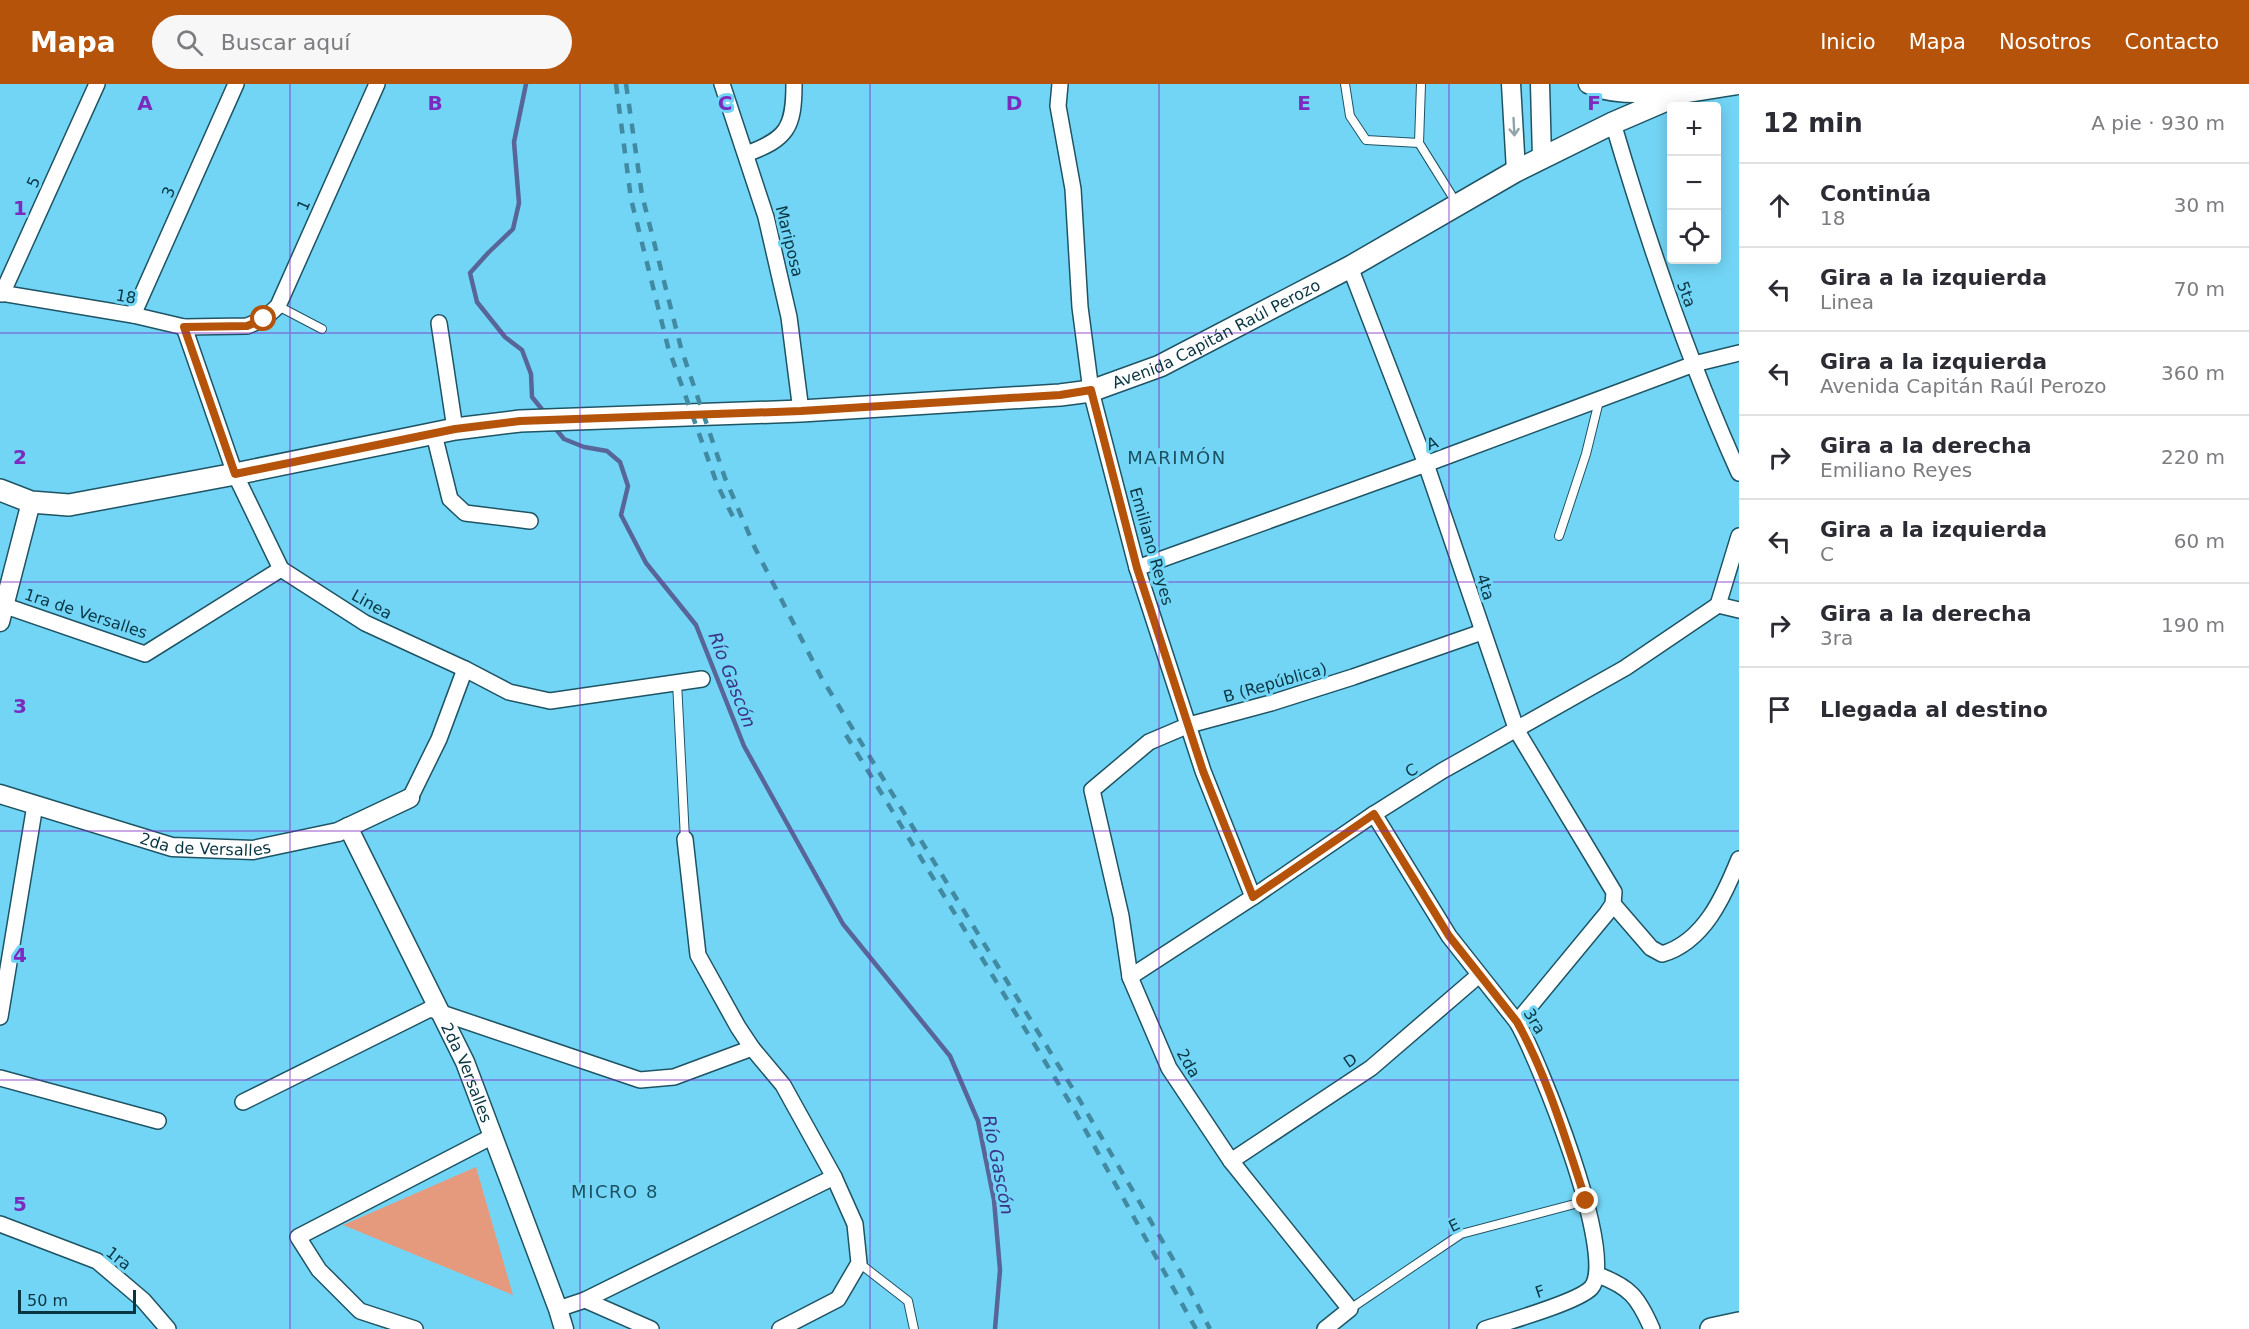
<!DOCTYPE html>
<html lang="es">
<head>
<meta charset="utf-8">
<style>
	body { margin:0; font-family:"DejaVu Sans",sans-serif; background:#f7f7f7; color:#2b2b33 }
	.controls { position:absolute; right:18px; top:18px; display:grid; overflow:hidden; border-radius:6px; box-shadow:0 3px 15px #0003 }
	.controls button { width:54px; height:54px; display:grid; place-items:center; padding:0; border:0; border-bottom:2px solid #e1e1e2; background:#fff; color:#2b2b33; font:30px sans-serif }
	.scale { position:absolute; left:18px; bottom:15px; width:118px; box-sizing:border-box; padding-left:6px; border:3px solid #083542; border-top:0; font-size:16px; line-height:21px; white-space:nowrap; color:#083542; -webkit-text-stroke:4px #73d5f6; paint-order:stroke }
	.stop { position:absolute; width:18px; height:18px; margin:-14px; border:4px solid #b45309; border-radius:50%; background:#fff }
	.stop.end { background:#b45309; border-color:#fff; box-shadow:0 2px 6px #0008 }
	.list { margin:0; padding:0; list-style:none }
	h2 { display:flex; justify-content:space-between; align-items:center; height:78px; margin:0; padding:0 24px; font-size:26px }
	h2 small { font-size:20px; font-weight:400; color:#7c7c81 }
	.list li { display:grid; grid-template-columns:39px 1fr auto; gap:18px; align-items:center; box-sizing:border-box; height:84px; padding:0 24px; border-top:2px solid #e1e1e2 }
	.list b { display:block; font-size:22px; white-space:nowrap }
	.list p { margin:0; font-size:20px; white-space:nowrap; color:#7c7c81 }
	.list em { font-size:20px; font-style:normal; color:#7c7c81 }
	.icon { flex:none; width:33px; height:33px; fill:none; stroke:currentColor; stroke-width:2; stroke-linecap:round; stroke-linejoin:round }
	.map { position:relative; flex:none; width:1739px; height:1245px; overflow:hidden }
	header { display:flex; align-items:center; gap:36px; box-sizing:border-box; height:84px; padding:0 30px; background:#b45309; color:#fff }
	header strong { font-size:28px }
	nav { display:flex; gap:33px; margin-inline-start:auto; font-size:21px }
	.search { width:420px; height:54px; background:#f7f7f7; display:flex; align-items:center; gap:15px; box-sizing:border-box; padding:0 21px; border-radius:33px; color:#7c7c81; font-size:22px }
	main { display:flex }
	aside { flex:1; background:#fff }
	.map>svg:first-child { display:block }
</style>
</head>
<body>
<header>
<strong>Mapa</strong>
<div class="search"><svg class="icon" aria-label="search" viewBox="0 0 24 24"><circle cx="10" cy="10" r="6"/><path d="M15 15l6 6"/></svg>Buscar aquí</div>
<nav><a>Inicio</a><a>Mapa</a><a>Nosotros</a><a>Contacto</a></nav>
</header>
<main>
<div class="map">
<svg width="1739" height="1245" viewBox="0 0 1739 1245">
	<rect width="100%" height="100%" fill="#73d5f6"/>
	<polygon fill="#e69a7d" points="476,1083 513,1211 343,1141"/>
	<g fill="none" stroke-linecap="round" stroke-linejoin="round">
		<g stroke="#576598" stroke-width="4.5">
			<polyline points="526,0 514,58 519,119 513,145 488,169 470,189 477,218 505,253 522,266 531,290 532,313 545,329"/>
			<polyline points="555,344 564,355 584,363 607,367 620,378 628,402 621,431 646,479 696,541 744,662 843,840 950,972 978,1037 994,1116 1000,1186 995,1245"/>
		</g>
		<g stroke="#1e5464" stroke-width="10">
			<g id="service">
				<polyline points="1345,0 1350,32 1366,56 1419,59"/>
				<polyline points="1421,0 1419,59 1457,120"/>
				<polyline points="278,222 322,245"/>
				<polyline points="1559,452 1586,370 1599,317"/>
				<polyline points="677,598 685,755"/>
				<polyline points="859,1179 908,1217 914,1245"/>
				<polyline points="1350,1225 1461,1150 1586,1117"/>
			</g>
		</g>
		<g stroke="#1e5464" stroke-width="18">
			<g id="minor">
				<polyline points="722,0 766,133 789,233 801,327"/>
				<polyline points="1060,0 1058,22 1073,105 1080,223 1091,307 1137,484 1203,687 1253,813"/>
				<path d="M1613,39C1648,158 1688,276 1739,389"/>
				<path d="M746,70C787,55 794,44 794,0"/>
				<polyline points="1350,183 1426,380 1517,647 1614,808 1613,820 1607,829 1517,938"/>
				<polyline points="0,209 133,231 184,243 247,242 264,235 278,222 377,0"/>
				<polyline points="2,210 97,0"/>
				<polyline points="133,231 236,0"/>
				<polyline points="439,239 455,345"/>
				<polyline points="184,243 235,390 281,485 365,539 465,585 509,608 550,617 702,595"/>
				<polyline points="434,350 450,415 465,429 530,437"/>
				<polyline points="1137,484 1426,380 1694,280 1739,269"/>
				<polyline points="0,520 145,570 281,485"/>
				<polyline points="1718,521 1739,452"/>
				<polyline points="1718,521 1739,526"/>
				<polyline points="410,714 439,655 465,585"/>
				<path d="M1374,730L1449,852L1517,938C1538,974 1619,1174 1591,1204C1578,1218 1507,1238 1485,1245"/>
				<polyline points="685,755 698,871 738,943 752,964"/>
				<path d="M1613,820L1651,864L1662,870C1704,858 1724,812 1739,775"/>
				<polyline points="1130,893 1253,813 1374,730 1442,687 1625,584 1718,521"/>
				<polyline points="0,933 35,721"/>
				<polyline points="0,994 158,1037"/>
				<polyline points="243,1018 430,925 640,996 674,993 752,964 783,1001 834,1093 855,1140 859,1179 838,1215 780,1245"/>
				<polyline points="1231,1077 1371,984 1479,891"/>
				<polyline points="0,1140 97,1177 143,1216 168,1245"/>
				<path d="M1598,1191C1630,1203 1638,1213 1652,1245"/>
				<polyline points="585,1216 651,1245"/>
				<polyline points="558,1225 585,1216 834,1093"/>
				<polyline points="415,1245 360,1227 319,1186 298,1153 493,1052"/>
				<polyline points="1325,1245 1350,1225 1231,1077 1169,984 1130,893 1121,832 1092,706 1149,658 1189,641 1271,619 1353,593 1482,548"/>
			</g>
		</g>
		<g stroke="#1e5464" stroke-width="21">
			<g id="tertiary">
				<polyline points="1511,0 1516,87"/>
				<polyline points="1540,0 1542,74"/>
				<path d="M1588,0C1611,13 1653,8 1680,8"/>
				<polyline points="0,538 31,418"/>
				<path id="s1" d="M0,710L172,763L253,766L338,748L410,714"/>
				<path id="s2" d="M348,743L465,978L558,1225L564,1245"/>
			</g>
		</g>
		<g stroke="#1e5464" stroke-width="24">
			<g id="secondary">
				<path id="s3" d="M0,406L31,418L69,421L235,390L455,345L520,337L801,327L1060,311L1091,307L1160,282L1350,183L1516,87L1613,39L1685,8L1735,0"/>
				<polyline points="1711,1245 1739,1239"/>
			</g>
		</g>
		<use href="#service" stroke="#fff" stroke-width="8"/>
		<use href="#minor" stroke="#fff" stroke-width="15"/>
		<use href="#tertiary" stroke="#fff" stroke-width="18"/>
		<use href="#secondary" stroke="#fff" stroke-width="21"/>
		<g stroke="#418aa2" stroke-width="4.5" stroke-dasharray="10 10" stroke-linecap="butt">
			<polyline points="616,0 631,115 668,263 717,400 734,435"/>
			<polyline points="626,0 642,111 681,264 725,394 755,464 821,593 1079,1015 1180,1187 1210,1245"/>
			<polyline points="846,651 1072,1022 1196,1245"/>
		</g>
	</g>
	<defs><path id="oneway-shaft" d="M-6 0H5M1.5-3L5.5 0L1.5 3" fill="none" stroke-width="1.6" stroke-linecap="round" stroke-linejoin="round" transform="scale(1.5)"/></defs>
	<use stroke="#90a4aa" href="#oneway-shaft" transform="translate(1514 43) rotate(87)"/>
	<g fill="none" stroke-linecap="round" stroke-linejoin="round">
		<path stroke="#b45309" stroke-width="8" d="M264,235L247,242L184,243L235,390L455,345L520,337L801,327L1060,311L1091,306L1137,484L1203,687L1253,813L1374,730L1449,852L1517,938C1548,993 1566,1057 1586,1117"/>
	</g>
	<path fill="none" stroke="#7b2cbf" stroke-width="1.5" stroke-opacity="0.55" d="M290,0V1245M580,0V1245M870,0V1245M1159,0V1245M1449,0V1245M0,249H1739M0,498H1739M0,747H1739M0,996H1739"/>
	<g text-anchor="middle" stroke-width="6" stroke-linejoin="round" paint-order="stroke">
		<g font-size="16" fill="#083542" stroke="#73d5f6">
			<text transform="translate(33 98) rotate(-66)" y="6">5</text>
			<text transform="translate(168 108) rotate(-66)" y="6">3</text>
			<text transform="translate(303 121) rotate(-66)" y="6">1</text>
			<text transform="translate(790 157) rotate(76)" y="6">Mariposa</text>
			<text transform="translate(1687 210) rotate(70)" y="6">5ta</text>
			<text transform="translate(126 212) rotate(10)" y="6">18</text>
			<text dy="6" stroke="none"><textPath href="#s3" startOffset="1240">Avenida Capitán Raúl Perozo</textPath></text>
			<text transform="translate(1432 359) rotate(-21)" y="6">A</text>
			<text transform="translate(1152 462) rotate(74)" y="6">Emiliano Reyes</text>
			<text transform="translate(1486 503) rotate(72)" y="6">4ta</text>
			<text transform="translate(372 520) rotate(29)" y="6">Linea</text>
			<text transform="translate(86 529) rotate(18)" y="6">1ra de Versalles</text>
			<text transform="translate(1275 598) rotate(-16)" y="6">B (República)</text>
			<text transform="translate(1411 686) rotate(-32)" y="6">C</text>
			<text dy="6" stroke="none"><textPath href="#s1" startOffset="213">2da de Versalles</textPath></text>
			<text transform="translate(1535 937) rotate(59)" y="6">3ra</text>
			<text transform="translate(1350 976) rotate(-34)" y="6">D</text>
			<text transform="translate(1189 979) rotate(60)" y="6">2da</text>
			<text dy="6" stroke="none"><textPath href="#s2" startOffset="273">2da Versalles</textPath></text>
			<text transform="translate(1454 1141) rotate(-26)" y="6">E</text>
			<text transform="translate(119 1174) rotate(38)" y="6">1ra</text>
			<text transform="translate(1540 1207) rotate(-19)" y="6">F</text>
		</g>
		<g font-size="18" letter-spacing="1.5" fill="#1b5161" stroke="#73d5f6">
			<text x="1177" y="380">MARIMÓN</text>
			<text x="615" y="1114">MICRO 8</text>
		</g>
		<g font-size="18" font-style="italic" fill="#3b3485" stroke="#73d5f6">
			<text transform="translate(732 596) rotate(69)" y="6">Río Gascón</text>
			<text transform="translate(998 1081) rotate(79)" y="6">Río Gascón</text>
		</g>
	</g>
	<g font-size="20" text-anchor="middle" font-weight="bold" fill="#7b2cbf" stroke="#73d5f6" stroke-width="6" stroke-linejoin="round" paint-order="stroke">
		<text x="145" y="26">A</text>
		<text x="435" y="26">B</text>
		<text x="725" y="26">C</text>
		<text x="1014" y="26">D</text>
		<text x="1304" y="26">E</text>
		<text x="1594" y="26">F</text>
		<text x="20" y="131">1</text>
		<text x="20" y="380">2</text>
		<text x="20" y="629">3</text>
		<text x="20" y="878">4</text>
		<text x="20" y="1127">5</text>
	</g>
</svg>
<div class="controls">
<button>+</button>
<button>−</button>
<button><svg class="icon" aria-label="locate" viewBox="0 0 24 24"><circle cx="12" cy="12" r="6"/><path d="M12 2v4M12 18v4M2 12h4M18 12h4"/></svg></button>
</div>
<div class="scale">50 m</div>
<div class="stop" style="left:264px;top:235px"></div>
<div class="stop end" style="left:1586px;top:1117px"></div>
</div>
<aside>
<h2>12 min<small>A pie · 930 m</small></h2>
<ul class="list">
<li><svg class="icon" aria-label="ahead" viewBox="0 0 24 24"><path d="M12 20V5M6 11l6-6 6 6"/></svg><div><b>Continúa</b><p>18</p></div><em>30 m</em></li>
<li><svg class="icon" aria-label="left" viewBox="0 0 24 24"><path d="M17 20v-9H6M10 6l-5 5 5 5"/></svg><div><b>Gira a la izquierda</b><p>Linea</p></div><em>70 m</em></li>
<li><svg class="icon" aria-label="left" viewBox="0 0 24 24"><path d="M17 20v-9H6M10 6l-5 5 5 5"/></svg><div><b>Gira a la izquierda</b><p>Avenida Capitán Raúl Perozo</p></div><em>360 m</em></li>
<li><svg class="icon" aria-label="right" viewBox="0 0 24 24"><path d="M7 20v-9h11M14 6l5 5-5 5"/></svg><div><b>Gira a la derecha</b><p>Emiliano Reyes</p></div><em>220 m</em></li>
<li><svg class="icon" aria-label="left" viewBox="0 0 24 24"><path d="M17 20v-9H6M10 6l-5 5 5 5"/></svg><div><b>Gira a la izquierda</b><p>C</p></div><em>60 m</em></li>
<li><svg class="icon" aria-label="right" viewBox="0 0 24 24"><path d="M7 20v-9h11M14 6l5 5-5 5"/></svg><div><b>Gira a la derecha</b><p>3ra</p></div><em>190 m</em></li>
<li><svg class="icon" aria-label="arrive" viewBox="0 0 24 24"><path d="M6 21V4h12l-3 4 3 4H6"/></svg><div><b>Llegada al destino</b></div></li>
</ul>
</aside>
</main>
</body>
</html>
